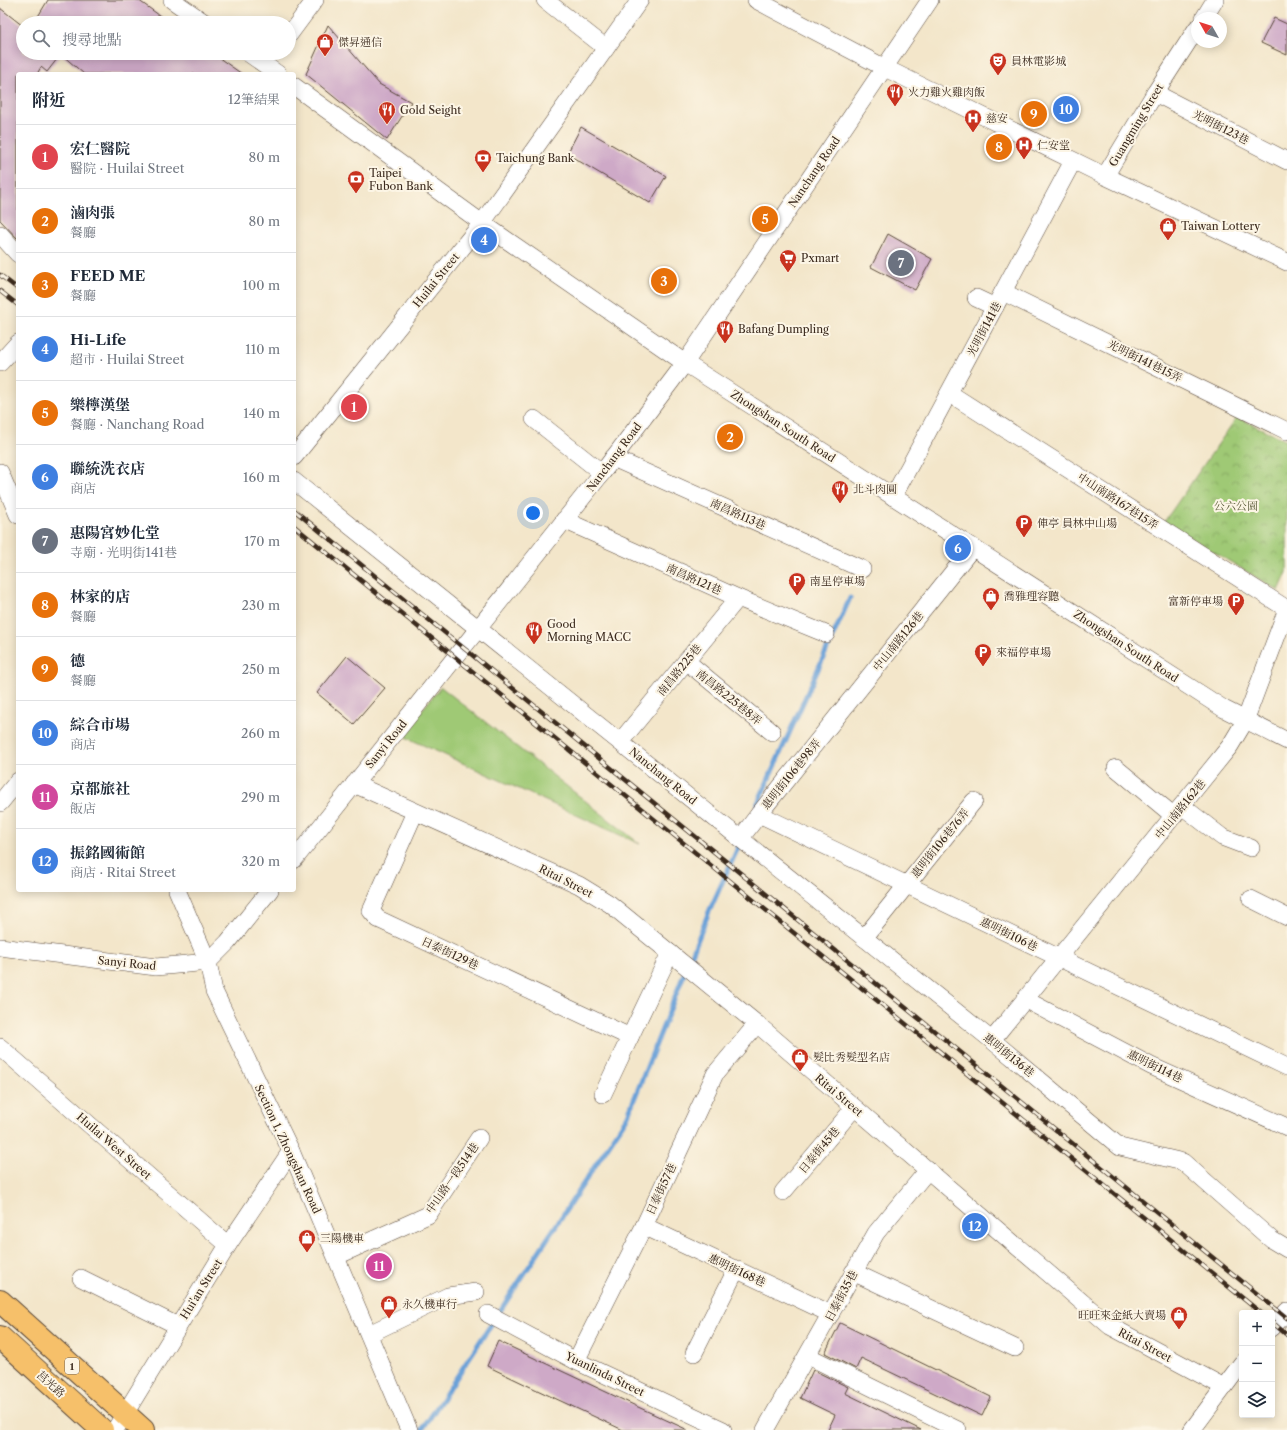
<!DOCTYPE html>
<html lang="zh-TW">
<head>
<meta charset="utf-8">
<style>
	body { margin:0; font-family:"Libre Caslon Text","Noto Serif TC",serif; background:#f2f2f3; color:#1f2937 }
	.controls { position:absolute; right:12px; bottom:12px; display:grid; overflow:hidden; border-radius:4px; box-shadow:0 2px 10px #0003 }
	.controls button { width:36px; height:36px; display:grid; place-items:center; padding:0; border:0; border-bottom:1px solid #e0e1e3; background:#fff; color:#1f2937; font:20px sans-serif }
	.compass { position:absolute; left:1191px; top:12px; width:36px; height:36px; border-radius:50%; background:#fff; box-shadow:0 2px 10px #0003; rotate:309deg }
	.you { position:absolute; left:533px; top:513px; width:14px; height:14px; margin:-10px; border:3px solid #fff; border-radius:50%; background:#1a73e8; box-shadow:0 0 0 6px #1a73e833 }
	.badge { display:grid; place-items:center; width:26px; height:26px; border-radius:50%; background:#b45309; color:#fff; font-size:13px; font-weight:700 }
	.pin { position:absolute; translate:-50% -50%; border:2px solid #fff; box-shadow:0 1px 4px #0006 }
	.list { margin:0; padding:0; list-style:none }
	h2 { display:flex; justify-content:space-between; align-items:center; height:52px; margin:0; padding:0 16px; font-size:17px }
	h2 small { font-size:13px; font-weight:400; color:#747a83 }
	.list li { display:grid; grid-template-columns:26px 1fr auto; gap:12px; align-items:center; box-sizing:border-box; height:64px; padding:0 16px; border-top:1px solid #e0e1e3 }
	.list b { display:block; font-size:15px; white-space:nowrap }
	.list p { margin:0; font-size:13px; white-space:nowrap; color:#747a83 }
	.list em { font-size:13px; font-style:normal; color:#747a83 }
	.icon { flex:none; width:22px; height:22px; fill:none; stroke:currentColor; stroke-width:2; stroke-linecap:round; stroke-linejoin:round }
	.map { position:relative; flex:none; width:1287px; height:1430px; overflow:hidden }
	.search { position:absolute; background:#fff; box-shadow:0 2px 10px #0003; left:16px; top:16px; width:280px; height:44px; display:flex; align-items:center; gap:10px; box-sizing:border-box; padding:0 14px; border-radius:22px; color:#747a83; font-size:15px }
	.panel { position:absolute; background:#fff; box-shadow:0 2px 10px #0003; left:16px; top:72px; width:280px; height:820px; border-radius:4px }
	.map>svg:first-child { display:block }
</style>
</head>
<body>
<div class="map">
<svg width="1287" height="1430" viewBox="0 0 1287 1430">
	<defs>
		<pattern id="park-crowns" width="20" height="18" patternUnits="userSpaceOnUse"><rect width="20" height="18" fill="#9fc975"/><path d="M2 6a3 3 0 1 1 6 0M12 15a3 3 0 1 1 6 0" fill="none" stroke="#83a35f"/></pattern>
	</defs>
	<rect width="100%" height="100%" fill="#fcf5e5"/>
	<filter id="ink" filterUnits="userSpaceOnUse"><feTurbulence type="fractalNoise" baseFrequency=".025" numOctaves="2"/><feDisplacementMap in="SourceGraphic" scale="8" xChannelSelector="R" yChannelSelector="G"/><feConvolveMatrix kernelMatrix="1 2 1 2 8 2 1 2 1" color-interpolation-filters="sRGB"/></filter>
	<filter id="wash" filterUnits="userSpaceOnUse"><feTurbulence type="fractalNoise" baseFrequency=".012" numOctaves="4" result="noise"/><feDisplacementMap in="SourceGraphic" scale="16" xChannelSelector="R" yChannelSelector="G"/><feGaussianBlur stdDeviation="0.9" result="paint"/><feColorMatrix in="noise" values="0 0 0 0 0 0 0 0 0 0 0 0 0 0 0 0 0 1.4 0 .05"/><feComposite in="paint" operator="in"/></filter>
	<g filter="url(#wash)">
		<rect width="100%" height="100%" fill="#f3e6ca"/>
		<polygon fill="#9fc975" stroke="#6d7a4a" points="441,687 640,844 401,735"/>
		<polygon fill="url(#park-crowns)" stroke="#6d7a4a" points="1237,417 1287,441 1287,572 1279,591 1164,522"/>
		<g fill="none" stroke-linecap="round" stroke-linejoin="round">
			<g stroke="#6aa1d8" stroke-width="5">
				<polyline points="757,805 850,598"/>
				<polyline points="422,1430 627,1117 708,914 741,841"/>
			</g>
		</g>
		<g id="blocks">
			<g fill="#cea9c7">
				<polygon points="48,0 138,0 170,23 34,23"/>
				<polygon points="0,8 23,26 23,53 212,53 242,74 84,74 61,54 47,72 41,67 37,74 18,74 18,239 0,220"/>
				<polygon points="1274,18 1287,24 1287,55 1261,43"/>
				<polygon points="328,25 379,84 411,102 387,140 306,74"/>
				<polygon points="581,127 666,176 650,203 567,154"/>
				<polygon points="888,234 932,259 915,290 871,267"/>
				<polygon points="347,656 385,688 354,724 317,693"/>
				<polygon points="840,1323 991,1397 982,1416 861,1358 856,1369 825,1353"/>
				<polygon points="498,1341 638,1407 688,1430 623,1430 535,1389 487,1366"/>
				<polygon points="813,1370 848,1387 845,1393 921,1430 828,1430 835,1415 800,1398"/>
			</g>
		</g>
	</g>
	<g filter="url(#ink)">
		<use href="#blocks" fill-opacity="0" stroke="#574638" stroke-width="1"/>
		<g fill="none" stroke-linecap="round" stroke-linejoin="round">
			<g stroke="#574638" stroke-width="18">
				<g id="minor">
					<polyline points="172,0 205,23"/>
					<polyline points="545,0 606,48"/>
					<polyline points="756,0 885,68 1105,176 1155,93 1197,28"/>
					<polyline points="1204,18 1215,0"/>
					<polyline points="289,35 315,0"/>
					<polyline points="248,53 278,74"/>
					<polyline points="294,86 482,223 685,363 1224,709 1287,741"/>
					<polyline points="1155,93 1287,161"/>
					<polyline points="1105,176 1287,262"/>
					<polyline points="0,234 18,254"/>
					<polyline points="1003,292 1287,431"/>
					<polyline points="976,298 995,307"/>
					<polyline points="0,363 18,343"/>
					<polyline points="949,393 1287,609"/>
					<polyline points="534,419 602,473"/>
					<polyline points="294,457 482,223 640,0"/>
					<polyline points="613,458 862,569"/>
					<polyline points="0,472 18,515"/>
					<polyline points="294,481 999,1046 1120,1147 1183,1162 1272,1240 1287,1249"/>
					<polyline points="893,497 1073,161"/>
					<polyline points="564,520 738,598 826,634"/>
					<polyline points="686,661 772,732"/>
					<polyline points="620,742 738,598"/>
					<polyline points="1116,768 1174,816"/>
					<polyline points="354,784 579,885 610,904 757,1024 1110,1326 1224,1387"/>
					<polyline points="0,803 18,781"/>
					<polyline points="1182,806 1222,837 1251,848"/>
					<polyline points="415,812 371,911 378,919 630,1037"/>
					<polyline points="759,814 973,547"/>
					<polyline points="740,839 759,814 1287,1067"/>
					<polyline points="294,860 602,473 685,363 930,0"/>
					<polyline points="177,890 208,962 214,991 291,1151 409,1430"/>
					<polyline points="1251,899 1287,917"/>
					<polyline points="864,938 974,801"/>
					<polyline points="0,947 156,967 208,962 228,942 270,890"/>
					<polyline points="1026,1000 1151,1066 1287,1127"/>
					<polyline points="992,1040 1230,746 1245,721 1287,609"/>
					<polyline points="0,1047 228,1245"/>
					<polyline points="603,1094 670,953"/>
					<polyline points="783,1192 854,1108"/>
					<polyline points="644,1226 831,1314"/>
					<polyline points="337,1256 428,1215 479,1138"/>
					<polyline points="853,1272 1015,1348"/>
					<polyline points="81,1278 178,1326"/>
					<polyline points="488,1314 576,1361 723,1430"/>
					<polyline points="1272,1328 1287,1311"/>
					<polyline points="369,1334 448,1296 476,1292"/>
					<polyline points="694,1353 736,1270"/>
					<polyline points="808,1356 958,1430"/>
					<polyline points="576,1361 644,1226 715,1074 757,1024"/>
					<polyline points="115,1430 228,1245 291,1151"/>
					<polyline points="765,1430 876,1233 928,1170"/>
					<polyline points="1192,1430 1242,1363"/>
				</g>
			</g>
			<g stroke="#574638" stroke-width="24">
				<g id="major">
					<polyline points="0,1301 143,1430"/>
					<polyline points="0,1337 102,1430"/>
				</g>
			</g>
			<use href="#minor" stroke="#fff" stroke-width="17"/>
			<use href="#major" stroke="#f6c06b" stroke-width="22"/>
			<g stroke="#3b2a1e" stroke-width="4.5">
				<g id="rail">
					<polyline points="0,275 18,289"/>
					<polyline points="0,291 18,305"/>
					<polyline points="294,510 1287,1318"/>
					<polyline points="294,526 1261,1313"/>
					<polyline points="1272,1322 1287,1335"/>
				</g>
			</g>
			<use href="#rail" stroke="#fcf5e5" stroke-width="3" stroke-dasharray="9" stroke-linecap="butt"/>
		</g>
	</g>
	<defs>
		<g id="shop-pin" transform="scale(0.9)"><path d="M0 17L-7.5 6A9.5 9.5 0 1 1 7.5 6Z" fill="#c8321e" stroke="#fcf5e5"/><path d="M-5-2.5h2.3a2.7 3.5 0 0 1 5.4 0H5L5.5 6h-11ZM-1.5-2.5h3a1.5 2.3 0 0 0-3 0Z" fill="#fff"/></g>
		<g id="theatre-pin" transform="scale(0.9)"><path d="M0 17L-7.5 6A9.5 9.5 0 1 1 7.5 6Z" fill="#c8321e" stroke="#fcf5e5"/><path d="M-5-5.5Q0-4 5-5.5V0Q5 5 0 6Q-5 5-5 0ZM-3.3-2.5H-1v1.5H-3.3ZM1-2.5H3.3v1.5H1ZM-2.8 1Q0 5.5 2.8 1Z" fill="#fff"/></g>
		<g id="restaurant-pin" transform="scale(0.9)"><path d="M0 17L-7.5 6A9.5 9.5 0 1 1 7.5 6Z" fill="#c8321e" stroke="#fcf5e5"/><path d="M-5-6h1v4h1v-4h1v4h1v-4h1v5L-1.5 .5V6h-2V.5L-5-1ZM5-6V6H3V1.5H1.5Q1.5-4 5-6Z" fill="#fff"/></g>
		<g id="hospital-pin" transform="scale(0.9)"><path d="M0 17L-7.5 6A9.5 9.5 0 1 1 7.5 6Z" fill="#c8321e" stroke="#fcf5e5"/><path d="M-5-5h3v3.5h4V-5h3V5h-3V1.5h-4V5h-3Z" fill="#fff"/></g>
		<g id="bank-pin" transform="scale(0.9)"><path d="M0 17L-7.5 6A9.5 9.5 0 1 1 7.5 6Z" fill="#c8321e" stroke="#fcf5e5"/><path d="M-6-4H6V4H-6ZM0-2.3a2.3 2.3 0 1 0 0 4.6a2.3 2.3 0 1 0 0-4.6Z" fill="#fff"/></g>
		<g id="supermarket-pin" transform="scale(0.9)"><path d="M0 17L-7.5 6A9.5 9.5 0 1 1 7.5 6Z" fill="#c8321e" stroke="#fcf5e5"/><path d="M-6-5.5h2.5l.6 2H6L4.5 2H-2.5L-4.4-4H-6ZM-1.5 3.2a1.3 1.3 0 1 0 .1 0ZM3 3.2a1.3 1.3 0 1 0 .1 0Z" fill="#fff"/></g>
		<g id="parking-pin" transform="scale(0.9)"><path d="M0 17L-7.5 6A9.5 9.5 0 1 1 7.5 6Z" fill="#c8321e" stroke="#fcf5e5"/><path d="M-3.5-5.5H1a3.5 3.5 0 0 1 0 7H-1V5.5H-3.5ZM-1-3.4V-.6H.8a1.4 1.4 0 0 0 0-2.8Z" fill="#fff"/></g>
	</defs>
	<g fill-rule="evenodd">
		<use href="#shop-pin" x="325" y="42"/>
		<use href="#theatre-pin" x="998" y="61"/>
		<use href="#restaurant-pin" x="895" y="92"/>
		<use href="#restaurant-pin" x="387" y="110"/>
		<use href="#hospital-pin" x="973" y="118"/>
		<use href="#hospital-pin" x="1024" y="145"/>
		<use href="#bank-pin" x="483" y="158"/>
		<use href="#bank-pin" x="356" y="179"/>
		<use href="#shop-pin" x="1168" y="226"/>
		<use href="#supermarket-pin" x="788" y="258"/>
		<use href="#restaurant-pin" x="725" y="329"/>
		<use href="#restaurant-pin" x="840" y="489"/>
		<use href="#parking-pin" x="1024" y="523"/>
		<use href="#parking-pin" x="797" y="581"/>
		<use href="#shop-pin" x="991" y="596"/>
		<use href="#parking-pin" x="1236" y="601"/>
		<use href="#restaurant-pin" x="534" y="630"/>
		<use href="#parking-pin" x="983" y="652"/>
		<use href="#shop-pin" x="800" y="1057"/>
		<use href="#shop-pin" x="307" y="1238"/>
		<use href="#shop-pin" x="389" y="1304"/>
		<use href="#shop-pin" x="1179" y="1315"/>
	</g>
	<g text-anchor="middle" stroke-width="4" stroke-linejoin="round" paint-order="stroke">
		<rect fill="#fcf5e5" stroke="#75675a" stroke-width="1" x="65" y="1358" width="14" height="16" rx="3"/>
		<g font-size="10" font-weight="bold" fill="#3b2a1e">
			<text x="72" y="1370">1</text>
		</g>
		<g font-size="11" fill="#3b2a1e" stroke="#fcf5e5" text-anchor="start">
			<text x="338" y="46">傑昇通信</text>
			<text x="1011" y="65">員林電影城</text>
			<text x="908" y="96">火力雞火雞肉飯</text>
			<text x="400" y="114">Gold Seight</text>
			<text x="986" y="122">慈安</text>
			<text x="1037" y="149">仁安堂</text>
			<text x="496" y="162">Taichung Bank</text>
			<text x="369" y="177">Taipei<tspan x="369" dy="13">Fubon Bank</tspan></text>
			<text x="1181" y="230">Taiwan Lottery</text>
			<text x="801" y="262">Pxmart</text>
			<text x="738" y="333">Bafang Dumpling</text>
			<text x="853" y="493">北斗肉圓</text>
			<text x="1037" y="527">俥亭 員林中山場</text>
			<text x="810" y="585">南星停車場</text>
			<text x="1004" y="600">喬雅理容聽</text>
			<text x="1223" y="605" text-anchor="end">富新停車場</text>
			<text x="547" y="628">Good<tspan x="547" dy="13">Morning MACC</tspan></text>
			<text x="996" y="656">來福停車場</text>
			<text x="813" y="1061">髮比秀髮型名店</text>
			<text x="320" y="1242">三陽機車</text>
			<text x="402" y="1308">永久機車行</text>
			<text x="1166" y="1319" text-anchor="end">旺旺來金紙大賣場</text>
		</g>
		<g font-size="11" fill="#3b2a1e" stroke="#fcf5e5">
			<text transform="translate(1136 125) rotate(-59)" y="4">Guangming Street</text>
			<text transform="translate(1221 127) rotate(27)" y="4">光明街123巷</text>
			<text transform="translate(814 172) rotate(-56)" y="4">Nanchang Road</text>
			<text transform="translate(436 280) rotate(-51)" y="4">Huilai Street</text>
			<text transform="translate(984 329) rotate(-62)" y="4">光明街141巷</text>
			<text transform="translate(1145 361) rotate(26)" y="4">光明街141巷15弄</text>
			<text transform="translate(783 426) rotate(33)" y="4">Zhongshan South Road</text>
			<text transform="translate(614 457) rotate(-53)" y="4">Nanchang Road</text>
			<text transform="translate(1118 501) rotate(33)" y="4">中山南路167巷15弄</text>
			<text transform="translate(738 514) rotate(24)" y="4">南昌路113巷</text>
			<text transform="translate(694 579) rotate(24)" y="4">南昌路121巷</text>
			<text transform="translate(898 641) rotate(-51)" y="4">中山南路126巷</text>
			<text transform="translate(1126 646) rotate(33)" y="4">Zhongshan South Road</text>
			<text transform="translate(679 670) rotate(-51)" y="4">南昌路225巷</text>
			<text transform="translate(729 697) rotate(39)" y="4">南昌路225巷8弄</text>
			<text transform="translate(386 744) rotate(-51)" y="4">Sanyi Road</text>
			<text transform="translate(791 774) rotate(-51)" y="4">惠明街106巷98弄</text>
			<text transform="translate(663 776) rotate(39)" y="4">Nanchang Road</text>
			<text transform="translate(1180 809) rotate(-51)" y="4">中山南路162巷</text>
			<text transform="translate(940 843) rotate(-51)" y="4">惠明街106巷76弄</text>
			<text transform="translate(566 881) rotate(27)" y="4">Ritai Street</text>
			<text transform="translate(1009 934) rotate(26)" y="4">惠明街106巷</text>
			<text transform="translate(450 953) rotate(25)" y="4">日泰街129巷</text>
			<text transform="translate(127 963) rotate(6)" y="4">Sanyi Road</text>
			<text transform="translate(1009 1055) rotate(39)" y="4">惠明街136巷</text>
			<text transform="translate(1155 1066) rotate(26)" y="4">惠明街114巷</text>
			<text transform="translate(839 1095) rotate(40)" y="4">Ritai Street</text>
			<text transform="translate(114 1146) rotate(41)" y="4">Huilai West Street</text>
			<text transform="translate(288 1149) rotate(65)" y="4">Section 1, Zhongshan Road</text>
			<text transform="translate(819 1150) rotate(-50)" y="4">日泰街45巷</text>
			<text transform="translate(452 1178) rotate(-55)" y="4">中山路一段514巷</text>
			<text transform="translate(661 1189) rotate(-65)" y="4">日泰街57巷</text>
			<text transform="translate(737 1270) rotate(25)" y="4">惠明街168巷</text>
			<text transform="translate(201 1289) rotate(-58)" y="4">Hui'an Street</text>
			<text transform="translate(841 1296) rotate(-62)" y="4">日泰街35巷</text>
			<text transform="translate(1145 1345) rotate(28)" y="4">Ritai Street</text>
			<text transform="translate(605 1374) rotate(26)" y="4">Yuanlinda Street</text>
			<text transform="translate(51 1384) rotate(42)" y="4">莒光路</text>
		</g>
		<g font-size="11" fill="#595a38" stroke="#fcf5e5">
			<text x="1236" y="510">公六公園</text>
		</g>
	</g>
</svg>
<div class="controls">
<button>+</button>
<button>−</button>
<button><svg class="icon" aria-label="layers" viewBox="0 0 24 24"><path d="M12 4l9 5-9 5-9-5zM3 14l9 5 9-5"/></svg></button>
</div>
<svg class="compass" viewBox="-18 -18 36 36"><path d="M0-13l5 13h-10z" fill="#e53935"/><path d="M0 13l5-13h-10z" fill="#747a83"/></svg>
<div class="you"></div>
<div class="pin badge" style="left:354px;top:407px;background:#e0444e">1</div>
<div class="pin badge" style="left:730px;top:437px;background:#e8710a">2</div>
<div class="pin badge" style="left:664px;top:281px;background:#e8710a">3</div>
<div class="pin badge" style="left:484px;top:240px;background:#3f7fe0">4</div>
<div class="pin badge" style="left:765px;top:219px;background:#e8710a">5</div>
<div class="pin badge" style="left:958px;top:548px;background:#3f7fe0">6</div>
<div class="pin badge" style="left:901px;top:263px;background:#6b7280">7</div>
<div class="pin badge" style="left:999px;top:147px;background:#e8710a">8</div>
<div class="pin badge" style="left:1034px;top:114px;background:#e8710a">9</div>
<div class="pin badge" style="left:1066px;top:109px;background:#3f7fe0">10</div>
<div class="pin badge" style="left:379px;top:1266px;background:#d1479c">11</div>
<div class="pin badge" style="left:975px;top:1226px;background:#3f7fe0">12</div>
<div class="search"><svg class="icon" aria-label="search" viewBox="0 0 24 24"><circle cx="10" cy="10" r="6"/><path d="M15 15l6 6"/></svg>搜尋地點</div>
<section class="panel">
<h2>附近<small>12筆結果</small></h2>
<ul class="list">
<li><span class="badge" style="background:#e0444e">1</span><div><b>宏仁醫院</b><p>醫院 · Huilai Street</p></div><em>80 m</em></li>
<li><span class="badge" style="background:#e8710a">2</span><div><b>滷肉張</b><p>餐廳</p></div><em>80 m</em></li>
<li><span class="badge" style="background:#e8710a">3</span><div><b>FEED ME</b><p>餐廳</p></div><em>100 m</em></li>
<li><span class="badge" style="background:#3f7fe0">4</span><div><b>Hi-Life</b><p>超市 · Huilai Street</p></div><em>110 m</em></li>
<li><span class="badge" style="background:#e8710a">5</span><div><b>樂檸漢堡</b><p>餐廳 · Nanchang Road</p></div><em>140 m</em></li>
<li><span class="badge" style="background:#3f7fe0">6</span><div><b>聯統洗衣店</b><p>商店</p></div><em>160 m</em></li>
<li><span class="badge" style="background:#6b7280">7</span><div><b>惠陽宮妙化堂</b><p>寺廟 · 光明街141巷</p></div><em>170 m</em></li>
<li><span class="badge" style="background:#e8710a">8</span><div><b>林家的店</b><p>餐廳</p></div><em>230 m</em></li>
<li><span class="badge" style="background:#e8710a">9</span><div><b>德</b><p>餐廳</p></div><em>250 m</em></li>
<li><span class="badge" style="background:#3f7fe0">10</span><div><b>綜合市場</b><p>商店</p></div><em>260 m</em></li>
<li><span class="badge" style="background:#d1479c">11</span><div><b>京都旅社</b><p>飯店</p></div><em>290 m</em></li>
<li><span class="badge" style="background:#3f7fe0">12</span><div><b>振銘國術館</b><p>商店 · Ritai Street</p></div><em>320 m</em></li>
</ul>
</section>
</div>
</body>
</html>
